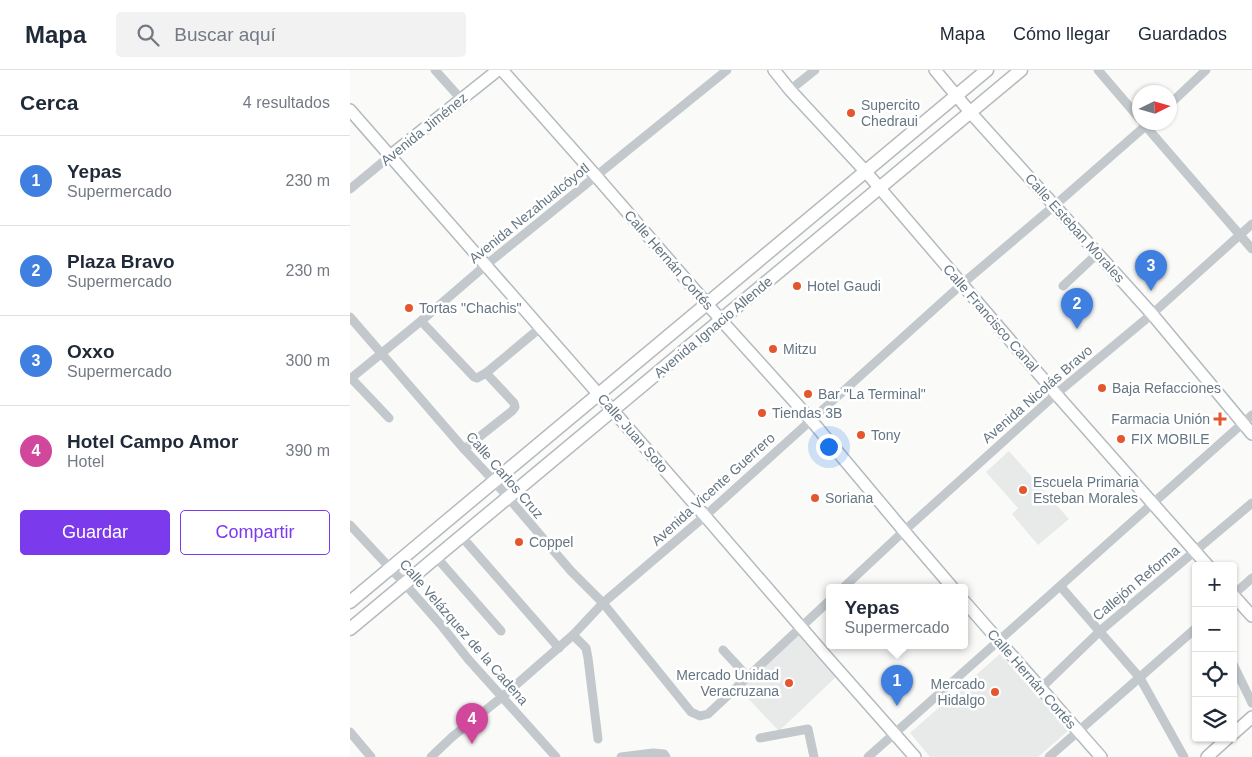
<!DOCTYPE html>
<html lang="es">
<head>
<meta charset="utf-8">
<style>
	body { margin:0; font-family:Arial,sans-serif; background:#f2f2f3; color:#1f2937 }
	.controls { position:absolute; right:15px; bottom:15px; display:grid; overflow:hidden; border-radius:5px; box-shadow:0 1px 4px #0004 }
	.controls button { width:45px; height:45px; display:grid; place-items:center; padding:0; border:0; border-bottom:1px solid #e0e1e3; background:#fff; color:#1f2937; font:25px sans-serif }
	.compass { position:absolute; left:782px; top:15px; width:45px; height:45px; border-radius:50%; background:#fff; box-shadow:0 1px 4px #0004; rotate:85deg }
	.you { position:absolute; left:478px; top:376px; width:18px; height:18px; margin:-12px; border:4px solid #fff; border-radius:50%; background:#1a73e8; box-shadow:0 0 0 8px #1a73e833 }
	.badge { display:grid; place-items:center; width:32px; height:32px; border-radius:50%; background:#7c3aed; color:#fff; font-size:16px; font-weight:700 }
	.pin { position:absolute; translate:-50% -41px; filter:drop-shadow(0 1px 2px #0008) }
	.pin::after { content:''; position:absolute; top:26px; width:18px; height:15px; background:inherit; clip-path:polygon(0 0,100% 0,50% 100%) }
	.popup { position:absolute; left:476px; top:514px; width:142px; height:65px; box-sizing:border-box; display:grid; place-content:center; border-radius:5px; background:#fff; filter:drop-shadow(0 1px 4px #0005); font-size:16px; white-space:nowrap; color:#747a83 }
	.popup b { font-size:19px; color:#1f2937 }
	.popup::after { content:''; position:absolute; left:50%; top:100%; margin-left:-10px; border:10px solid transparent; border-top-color:#fff }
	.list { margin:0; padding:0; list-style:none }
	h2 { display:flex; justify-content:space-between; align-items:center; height:65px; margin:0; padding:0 20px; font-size:21px }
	h2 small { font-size:16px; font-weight:400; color:#747a83 }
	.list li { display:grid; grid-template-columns:32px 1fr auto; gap:15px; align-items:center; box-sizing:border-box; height:90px; padding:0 20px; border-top:1px solid #e0e1e3 }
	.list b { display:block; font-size:19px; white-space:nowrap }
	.list p { margin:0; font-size:16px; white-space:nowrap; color:#747a83 }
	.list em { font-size:16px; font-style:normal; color:#747a83 }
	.actions { display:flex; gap:10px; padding:15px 20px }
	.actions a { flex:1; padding:11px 0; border:1px solid #7c3aed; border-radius:5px; text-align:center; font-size:18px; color:#7c3aed }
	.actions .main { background:#7c3aed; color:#fff }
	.icon { flex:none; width:28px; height:28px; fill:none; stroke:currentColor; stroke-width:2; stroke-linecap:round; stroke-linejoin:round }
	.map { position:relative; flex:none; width:902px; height:687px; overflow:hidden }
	header { display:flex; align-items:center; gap:30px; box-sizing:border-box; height:70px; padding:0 25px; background:#fff; border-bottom:1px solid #e0e1e3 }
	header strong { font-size:24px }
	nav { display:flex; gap:28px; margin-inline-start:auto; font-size:18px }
	.search { width:350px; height:45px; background:#f2f2f3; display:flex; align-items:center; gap:12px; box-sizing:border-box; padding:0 18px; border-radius:5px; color:#747a83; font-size:19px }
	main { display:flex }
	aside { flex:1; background:#fff }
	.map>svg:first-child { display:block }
</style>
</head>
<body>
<header>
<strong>Mapa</strong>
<div class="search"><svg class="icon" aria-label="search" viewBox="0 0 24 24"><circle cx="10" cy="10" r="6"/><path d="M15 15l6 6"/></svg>Buscar aquí</div>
<nav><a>Mapa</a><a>Cómo llegar</a><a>Guardados</a></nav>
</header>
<main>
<aside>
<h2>Cerca<small>4 resultados</small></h2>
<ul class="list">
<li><span class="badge" style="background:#3f7fe0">1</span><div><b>Yepas</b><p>Supermercado</p></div><em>230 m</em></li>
<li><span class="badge" style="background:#3f7fe0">2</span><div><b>Plaza Bravo</b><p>Supermercado</p></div><em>230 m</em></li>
<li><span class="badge" style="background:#3f7fe0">3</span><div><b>Oxxo</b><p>Supermercado</p></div><em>300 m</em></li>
<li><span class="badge" style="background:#d1479c">4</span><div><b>Hotel Campo Amor</b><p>Hotel</p></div><em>390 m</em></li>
</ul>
<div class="actions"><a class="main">Guardar</a><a>Compartir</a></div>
</aside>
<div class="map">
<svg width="902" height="687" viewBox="0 0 902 687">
	<rect width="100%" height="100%" fill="#fafaf8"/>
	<g fill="#e8e9e9">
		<polygon points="659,381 719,449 688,475 662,444 668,438 636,402"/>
		<polygon points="449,563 487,606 429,661 390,620"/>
		<polygon points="650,584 718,661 688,687 580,687 560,663"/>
	</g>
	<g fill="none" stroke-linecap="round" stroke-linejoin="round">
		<g stroke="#b3babf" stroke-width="14">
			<g id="secondary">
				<polyline points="152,0 246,106 371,250 461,350 554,461 602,517"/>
				<polyline points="424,0 440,20 516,102 706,324 858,496"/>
				<polyline points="585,0 620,42 802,244 902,364"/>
				<polyline points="0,40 355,446 475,585 565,687"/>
				<polyline points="40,86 148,0"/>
				<polyline points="883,525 902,546"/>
				<polyline points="614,531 751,687"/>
				<polyline points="883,664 902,647"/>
				<polyline points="857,687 878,668"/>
			</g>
		</g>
		<g stroke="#b5babe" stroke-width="15">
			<g id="primary">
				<path d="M0,532C212,354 425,177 637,0"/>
				<polyline points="0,559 671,0"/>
			</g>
		</g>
		<g stroke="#c3c8cc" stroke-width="9">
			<polyline points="85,0 111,29"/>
			<polyline points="748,0 790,49"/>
			<polyline points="440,20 465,0"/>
			<polyline points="820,34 856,0"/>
			<polyline points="793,53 902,179"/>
			<polyline points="0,119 40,86"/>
			<polyline points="713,216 747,184"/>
			<polyline points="0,247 114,379 144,411 221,501 253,533 341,642 350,646 358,644 480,530"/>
			<polyline points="71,251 124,307 127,308 136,303 190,258"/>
			<polyline points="1,308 39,348"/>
			<polyline points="0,309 71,251 136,195 377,0"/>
			<polyline points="114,379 162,341 165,337 164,333 136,303"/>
			<polyline points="0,455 55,514 91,555 118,589 206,687"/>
			<polyline points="112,467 209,578"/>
			<polyline points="87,488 151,561"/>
			<polyline points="494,517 554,461 706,324 802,244 902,154"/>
			<polyline points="711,517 790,608 834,687"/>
			<polyline points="883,525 902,508"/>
			<polyline points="223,565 236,578 238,588 248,669"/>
			<polyline points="373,580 398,607"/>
			<polyline points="883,594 902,633"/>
			<polyline points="690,619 750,561 902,433"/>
			<polyline points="0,662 21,687"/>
			<polyline points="410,668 458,659 464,687"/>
			<polyline points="81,687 102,667 152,627 223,565 253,533 355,446 612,214 704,136 800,52"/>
			<polyline points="271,687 303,683 314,684 316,687"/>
			<polyline points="518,687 902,345"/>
			<polyline points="699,687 846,558"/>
		</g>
		<use href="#secondary" stroke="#fff" stroke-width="11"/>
		<use href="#primary" stroke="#fff" stroke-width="12"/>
	</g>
	<g fill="#e4572e" stroke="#fff" stroke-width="2">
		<circle cx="501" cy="43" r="5"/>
		<circle cx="447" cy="216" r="5"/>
		<circle cx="59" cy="238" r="5"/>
		<circle cx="423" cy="279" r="5"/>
		<circle cx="752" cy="318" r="5"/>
		<circle cx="458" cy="324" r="5"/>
		<circle cx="412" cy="343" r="5"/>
		<path d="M867.5 341.5h5v5h5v5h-5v5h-5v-5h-5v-5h5z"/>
		<circle cx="511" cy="365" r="5"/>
		<circle cx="771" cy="369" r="5"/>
		<circle cx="673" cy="420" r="5"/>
		<circle cx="465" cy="428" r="5"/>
		<circle cx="169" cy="472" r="5"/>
		<circle cx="439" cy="613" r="5"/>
		<circle cx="645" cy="622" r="5"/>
	</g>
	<g text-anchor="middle" stroke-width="5" stroke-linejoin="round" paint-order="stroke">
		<g font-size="14" fill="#657683" stroke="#fff" text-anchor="start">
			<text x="511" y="40">Supercito<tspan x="511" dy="16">Chedraui</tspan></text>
			<text x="457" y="221">Hotel Gaudi</text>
			<text x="69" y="243">Tortas "Chachis"</text>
			<text x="433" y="284">Mitzu</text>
			<text x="762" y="323">Baja Refacciones</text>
			<text x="468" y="329">Bar "La Terminal"</text>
			<text x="422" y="348">Tiendas 3B</text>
			<text x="860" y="354" text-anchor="end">Farmacia Unión</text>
			<text x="521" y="370">Tony</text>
			<text x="781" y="374">FIX MOBILE</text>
			<text x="683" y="417">Escuela Primaria<tspan x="683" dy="16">Esteban Morales</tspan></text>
			<text x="475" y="433">Soriana</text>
			<text x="179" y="477">Coppel</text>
			<text x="429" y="610" text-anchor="end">Mercado Unidad<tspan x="429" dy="16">Veracruzana</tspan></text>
			<text x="635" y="619" text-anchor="end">Mercado<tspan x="635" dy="16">Hidalgo</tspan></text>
		</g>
		<g font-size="14" fill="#657683" stroke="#fff">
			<text transform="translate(74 59) rotate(-39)" y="5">Avenida Jiménez</text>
			<text transform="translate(179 143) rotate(-39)" y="5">Avenida Nezahualcóyotl</text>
			<text transform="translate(725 158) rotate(48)" y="5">Calle Esteban Morales</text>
			<text transform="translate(319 190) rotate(49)" y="5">Calle Hernán Cortés</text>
			<text transform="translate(641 248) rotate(49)" y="5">Calle Francisco Canal</text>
			<text transform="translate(363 257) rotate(-40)" y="5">Avenida Ignacio Allende</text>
			<text transform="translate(687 324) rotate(-41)" y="5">Avenida Nicolás Bravo</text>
			<text transform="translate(283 363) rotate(49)" y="5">Calle Juan Soto</text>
			<text transform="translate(155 405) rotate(49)" y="5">Calle Carlos Cruz</text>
			<text transform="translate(363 419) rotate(-42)" y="5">Avenida Vicente Guerrero</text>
			<text transform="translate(786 513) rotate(-40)" y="5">Callejón Reforma</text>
			<text transform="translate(114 562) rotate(49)" y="5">Calle Velázquez de la Cadena</text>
			<text transform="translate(682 609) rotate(49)" y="5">Calle Hernán Cortés</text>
		</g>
	</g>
</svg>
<div class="controls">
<button>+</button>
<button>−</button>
<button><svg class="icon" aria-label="locate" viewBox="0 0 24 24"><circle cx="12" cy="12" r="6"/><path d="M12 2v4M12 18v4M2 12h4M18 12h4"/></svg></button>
<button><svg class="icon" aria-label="layers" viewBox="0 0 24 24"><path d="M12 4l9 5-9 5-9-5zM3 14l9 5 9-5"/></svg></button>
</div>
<svg class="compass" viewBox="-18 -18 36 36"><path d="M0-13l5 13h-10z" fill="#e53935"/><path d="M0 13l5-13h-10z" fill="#747a83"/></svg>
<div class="you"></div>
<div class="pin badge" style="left:547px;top:636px;background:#3f7fe0">1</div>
<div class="popup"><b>Yepas</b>Supermercado</div>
<div class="pin badge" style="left:727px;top:259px;background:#3f7fe0">2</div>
<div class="pin badge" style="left:801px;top:221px;background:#3f7fe0">3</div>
<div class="pin badge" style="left:122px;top:674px;background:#d1479c">4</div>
</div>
</main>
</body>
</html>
